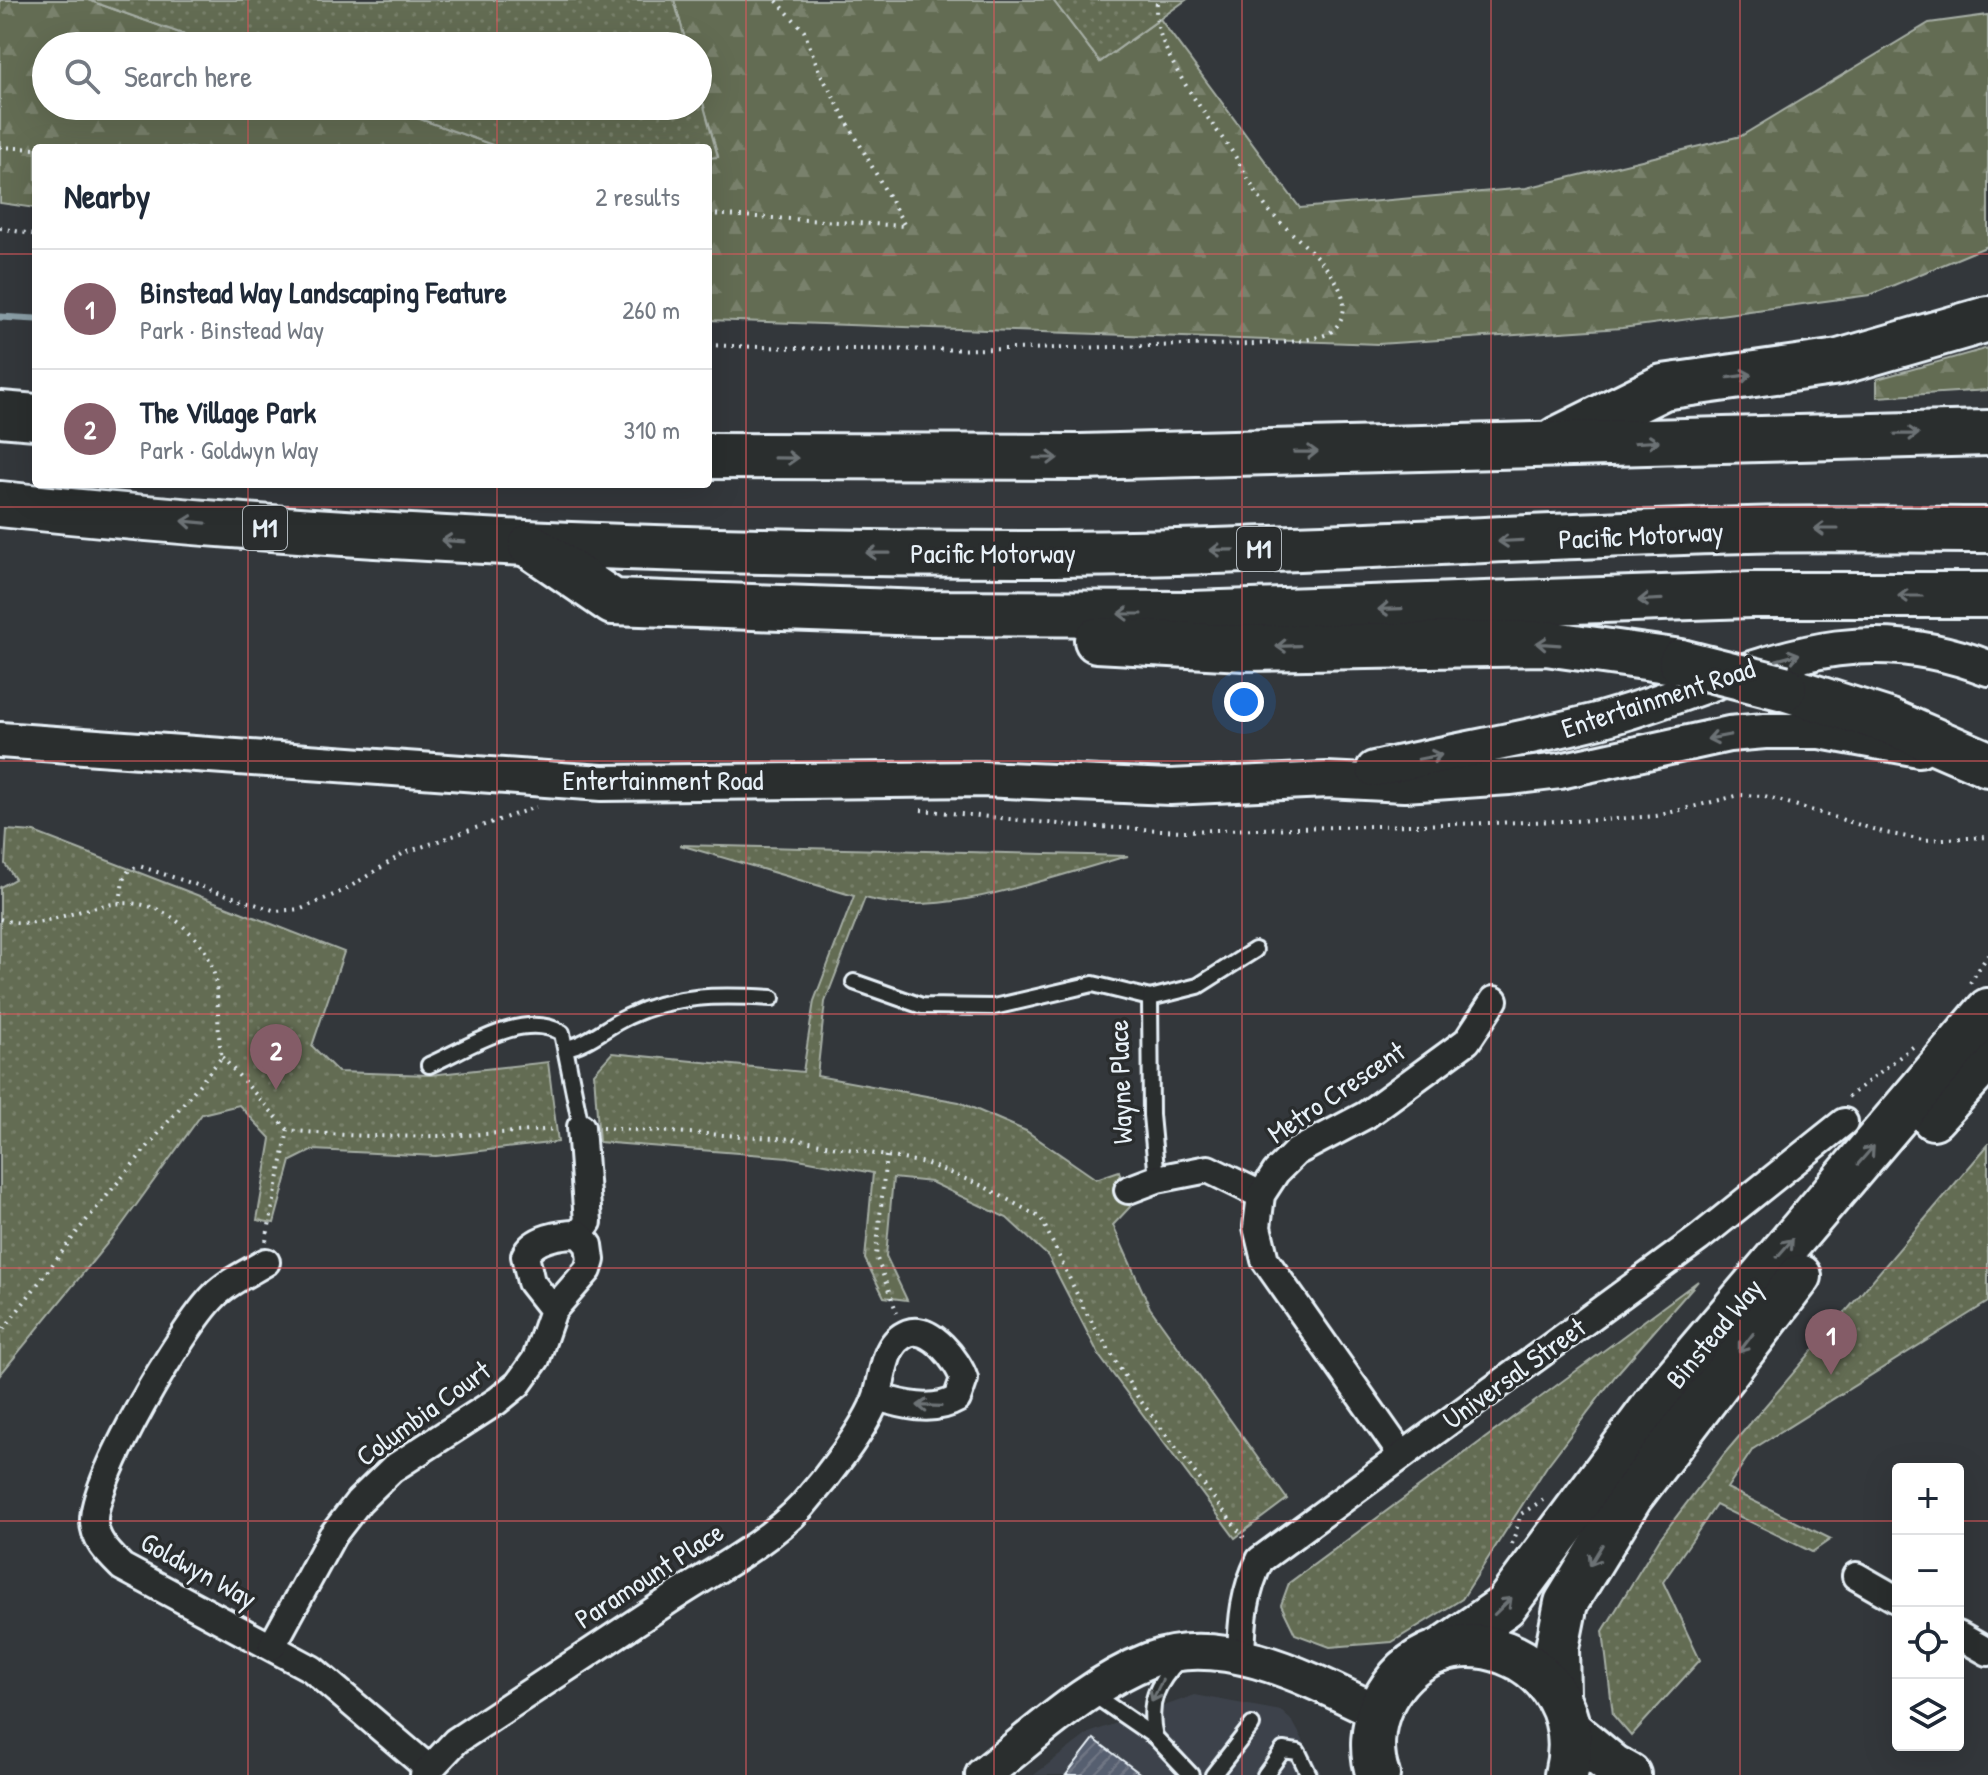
<!DOCTYPE html>
<html lang="en">
<head>
<meta charset="utf-8">
<style>
	body { margin:0; font-family:"Patrick Hand",sans-serif; background:#f2f2f3; color:#1f2937 }
	.controls { position:absolute; right:24px; bottom:24px; display:grid; overflow:hidden; border-radius:8px; box-shadow:0 8px 32px #0002 }
	.controls button { width:72px; height:72px; display:grid; place-items:center; padding:0; border:0; border-bottom:2px solid #e0e1e3; background:#fff; color:#1f2937; font:40px sans-serif }
	.you { position:absolute; left:1244px; top:702px; width:28px; height:28px; margin:-20px; border:6px solid #fff; border-radius:50%; background:#1a73e8; box-shadow:0 0 0 12px #1a73e833 }
	.badge { display:grid; place-items:center; width:52px; height:52px; border-radius:50%; background:#845c67; color:#fff; font-size:26px; font-weight:700 }
	.pin { position:absolute; translate:-50% -66px; filter:drop-shadow(0 2px 4px #0008) }
	.pin::after { content:''; position:absolute; top:42px; width:28px; height:24px; background:inherit; clip-path:polygon(0 0,100% 0,50% 100%) }
	.list { margin:0; padding:0; list-style:none }
	h2 { display:flex; justify-content:space-between; align-items:center; height:104px; margin:0; padding:0 32px; font-size:34px }
	h2 small { font-size:26px; font-weight:400; color:#747a83 }
	.list li { display:grid; grid-template-columns:52px 1fr auto; gap:24px; align-items:center; box-sizing:border-box; height:120px; padding:0 32px; border-top:2px solid #e0e1e3 }
	.list b { display:block; font-size:30px; white-space:nowrap }
	.list p { margin:0; font-size:26px; white-space:nowrap; color:#747a83 }
	.list em { font-size:26px; font-style:normal; color:#747a83 }
	.icon { flex:none; width:44px; height:44px; fill:none; stroke:currentColor; stroke-width:2; stroke-linecap:round; stroke-linejoin:round }
	.map { position:relative; flex:none; width:1988px; height:1775px; overflow:hidden }
	.search { position:absolute; background:#fff; box-shadow:0 8px 32px #0002; left:32px; top:32px; width:680px; height:88px; display:flex; align-items:center; gap:20px; box-sizing:border-box; padding:0 28px; border-radius:44px; color:#747a83; font-size:30px }
	.panel { position:absolute; background:#fff; box-shadow:0 8px 32px #0002; left:32px; top:144px; width:680px; height:344px; border-radius:8px }
	.map>svg:first-child { display:block }
</style>
</head>
<body>
<div class="map">
<svg width="1988" height="1775" viewBox="0 0 1988 1775">
	<defs>
		<pattern id="forest-firs" width="22" height="20" patternUnits="userSpaceOnUse" patternTransform="scale(2)"><rect width="22" height="20" fill="#636c52"/><path d="M5 1l3.5 6h-7zM16 11l3.5 6h-7z" fill="#79816c"/></pattern>
		<pattern id="park-dots" width="8" height="8" patternUnits="userSpaceOnUse" patternTransform="scale(2)"><rect width="8" height="8" fill="#636c52"/><path d="M2 2h.1M6 6h.1" fill="none" stroke="#79816c" stroke-width="1.8" stroke-linecap="round"/></pattern>
		<pattern id="building-hatch" width="6" height="6" patternUnits="userSpaceOnUse" patternTransform="scale(2)"><rect width="6" height="6" fill="#575e6f"/><path d="M-1 1l2-2M0 6l6-6M5 7l2-2" fill="none" stroke="#6f7684"/></pattern>
	</defs>
	<rect width="100%" height="100%" fill="#33373b"/>
	<filter id="ink" filterUnits="userSpaceOnUse"><feTurbulence type="fractalNoise" baseFrequency=".0125" numOctaves="2"/><feDisplacementMap in="SourceGraphic" scale="16" xChannelSelector="R" yChannelSelector="G"/><feConvolveMatrix kernelMatrix="1 2 1 2 8 2 1 2 1" color-interpolation-filters="sRGB"/></filter>
	<g filter="url(#ink)">
		<polygon fill="#3e434b" points="1195,1695 1281,1711 1293,1722 1322,1775 1034,1775 1089,1733"/>
		<g fill="url(#forest-firs)" stroke="#a6aea5" stroke-width="2">
			<polygon points="0,0 88,0 216,46 46,46 46,106 384,106 501,148 36,148 36,208 0,203"/>
			<polygon points="674,0 1053,0 1100,62 1160,19 1300,208 1526,188 1741,136 1929,23 1988,15 1988,246 1870,295 1622,328 1378,344 708,320 708,158 718,156 698,85 698,46 687,46"/>
			<polygon points="1988,348 1988,390 1877,397 1877,379"/>
		</g>
		<g fill="url(#park-dots)" stroke="#a6aea5" stroke-width="2">
			<polygon points="88,0 674,0 687,46 216,46"/>
			<polygon points="1053,0 1186,0 1100,62"/>
			<polygon points="698,85 718,157 708,158 708,148 501,148 384,106 698,106"/>
			<polygon points="7,830 34,832 344,952 312,1046 338,1072 430,1075 548,1062 558,1142 436,1156 313,1150 291,1161 274,1223 257,1220 271,1139 239,1105 202,1114 119,1229 0,1375 0,887 15,879 5,864"/>
			<path d="M680,845L1128,856C1052,876 942,920 865,898L825,1002L817,1076L959,1102L1026,1131L1096,1179L1119,1171L1130,1207L1113,1225L1150,1308L1287,1499L1235,1538L1100,1357L1048,1256L1007,1218L931,1182L893,1178L886,1256L907,1300L884,1297L865,1259L873,1173L788,1157L599,1142L594,1073L612,1053L803,1072L814,1001L854,896Z"/>
			<polygon points="1988,1145 1988,1302 1753,1449 1727,1488 1831,1539 1812,1552 1716,1505 1663,1582 1700,1660 1631,1736 1613,1715 1603,1631 1660,1538 1725,1453"/>
			<polygon points="1698,1281 1616,1375 1547,1466 1462,1599 1392,1642 1330,1647 1295,1634 1281,1605 1289,1583"/>
		</g>
		<g fill="none" stroke-linecap="round" stroke-linejoin="round">
			<polyline stroke="#8a9ea6" stroke-width="7" points="0,317 36,319"/>
		</g>
		<polygon fill="url(#building-hatch)" stroke="#e8f1f8" stroke-width="2" points="1094,1739 1142,1775 1066,1775"/>
		<g fill="none" stroke-linecap="round" stroke-linejoin="round">
			<g stroke="#e8f1f8" stroke-width="20">
				<g id="service">
					<polyline points="854,982 922,1006 994,1007 1093,984 1150,998 1151,1115 1157,1179"/>
					<polyline points="1150,998 1198,986 1255,950"/>
					<path d="M566,1048C588,1044 607,1026 627,1017C675,994 719,995 772,998"/>
					<path d="M429,1065C468,1048 522,1010 562,1033L581,1127"/>
					<polyline points="1091,1693 1155,1737 1191,1775"/>
					<path d="M1155,1737C1147,1703 1156,1684 1180,1659"/>
					<polyline points="1213,1775 1252,1725"/>
					<polyline points="1265,1775 1283,1750 1298,1752 1309,1775"/>
				</g>
			</g>
			<g stroke="#e8f1f8" stroke-width="32">
				<g id="minor">
					<polyline points="1128,1190 1157,1179 1208,1169 1261,1195"/>
					<polyline points="579,1234 588,1222 581,1127"/>
					<path d="M266,1262C250,1272 227,1282 214,1296C182,1328 93,1479 94,1521C94,1540 109,1554 122,1567L312,1669L428,1768"/>
					<polyline points="1402,1455 1265,1260 1257,1227 1261,1195 1276,1172 1296,1152 1366,1115 1467,1041 1494,1000"/>
					<polyline points="1856,1576 1898,1600"/>
					<polyline points="1958,1635 1988,1652"/>
					<path d="M272,1646L332,1536L359,1501L392,1469L497,1401L518,1384L536,1359L553,1310L588,1270L591,1260L589,1245L579,1234C560,1234 533,1238 525,1256L531,1282L553,1310"/>
					<path d="M1241,1656C1242,1620 1244,1592 1260,1560L1699,1238L1844,1122"/>
					<path d="M424,1775L456,1741C528,1693 601,1645 674,1597C717,1569 767,1543 802,1506C824,1481 867,1427 877,1396C884,1375 883,1343 908,1333C931,1325 958,1361 964,1379L957,1399C933,1413 903,1405 877,1397"/>
				</g>
			</g>
			<g stroke="#e8f1f8" stroke-width="40">
				<g id="tertiary">
					<polyline points="0,740 602,783 981,779 1170,787 1327,780 1404,784 1509,777 1560,771 1729,734 1765,731 1820,731 1919,749"/>
					<path d="M1374,769C1449,752 1526,739 1600,720C1741,682 1838,609 1988,668"/>
					<path d="M983,1775C1035,1735 1088,1684 1150,1660C1224,1632 1313,1681 1378,1712"/>
				</g>
			</g>
			<g stroke="#e8f1f8" stroke-width="48">
				<g id="primary">
					<polyline points="1933,1118 1988,1058"/>
					<polyline points="1440,1651 1505,1606 1666,1389 1988,1010"/>
					<polyline points="1558,1694 1557,1648 1566,1603 1631,1497 1800,1276"/>
					<polyline points="1570,1730 1613,1766 1629,1775"/>
					<path d="M1378,1775C1370,1753 1372,1725 1382,1704C1435,1594 1596,1654 1566,1775"/>
				</g>
			</g>
			<g stroke="#e8f1f8" stroke-width="50">
				<g id="motorway">
					<polyline points="0,414 36,417"/>
					<polyline points="1558,439 1663,387 1839,362 1988,319"/>
					<polyline points="708,456 1081,457 1988,433"/>
					<path d="M0,504C342,540 685,554 1028,554C1269,554 1508,536 1748,530C1828,528 1908,530 1988,530"/>
					<polyline points="531,546 613,602 925,613 1192,614 1750,595 1988,595"/>
					<polyline points="1097,640 1244,648 1546,643 1681,662"/>
					<polyline points="1784,688 1888,721 1988,764"/>
				</g>
			</g>
			<g stroke="#e8f1f8" stroke-width="4" stroke-dasharray="2 6" stroke-linecap="butt">
				<polyline points="0,147 36,149"/>
				<polyline points="708,214 905,226 819,71 804,31 776,0"/>
				<polyline points="0,228 36,235"/>
				<path d="M708,345C867,352 1026,350 1185,345C1217,344 1303,347 1329,333C1338,328 1343,317 1344,308C1345,273 1293,237 1272,214C1256,197 1246,173 1233,153C1211,121 1144,39 1158,0"/>
				<polyline points="921,810 1078,826 1182,831 1604,820 1656,816 1740,795 1765,796 1886,833 1923,840 1988,837"/>
				<polyline points="120,903 123,880 129,870 139,866 276,911 301,909 345,890 404,853 536,807"/>
				<path d="M0,919C60,939 119,869 183,926C193,935 204,946 209,959C222,988 215,1026 222,1057L80,1228L0,1334"/>
				<polyline points="1970,983 1988,955"/>
				<path d="M222,1057L288,1130C379,1141 467,1136 557,1129"/>
				<polyline points="1848,1097 1914,1046"/>
				<polyline points="602,1128 793,1139 925,1163 983,1186 1041,1218 1084,1309 1137,1396 1247,1542"/>
				<polyline points="886,1156 876,1256 897,1313"/>
				<polyline points="266,1241 288,1130"/>
				<polyline points="1512,1544 1521,1514 1543,1500"/>
			</g>
			<use href="#service" stroke="#2a2d2e" stroke-width="14"/>
			<use href="#minor" stroke="#2a2d2e" stroke-width="26"/>
			<use href="#tertiary" stroke="#2a2d2e" stroke-width="34"/>
			<use href="#primary" stroke="#2a2d2e" stroke-width="42"/>
			<use href="#motorway" stroke="#2a2d2e" stroke-width="44"/>
			<g stroke="#e8f1f8" stroke-width="50" stroke-linecap="butt">
				<polyline id="motorway-bridge" points="1681,662 1784,688"/>
			</g>
			<use href="#motorway-bridge" stroke="#2a2d2e" stroke-width="44"/>
		</g>
		<defs><path id="oneway-shaft" d="M-6 0H5M1.5-3L5.5 0L1.5 3" fill="none" stroke-width="1.6" stroke-linecap="round" stroke-linejoin="round" transform="scale(2)"/></defs>
		<g stroke="#6c7275">
			<use href="#oneway-shaft" transform="translate(1740 376) rotate(-8)"/>
			<use href="#oneway-shaft" transform="translate(1907 434) rotate(-1)"/>
			<use href="#oneway-shaft" transform="translate(1647 442) rotate(-3)"/>
			<use href="#oneway-shaft" transform="translate(1306 452) rotate(-1)"/>
			<use href="#oneway-shaft" transform="translate(786 458) rotate(1)"/>
			<use href="#oneway-shaft" transform="translate(1046 458)"/>
			<use href="#oneway-shaft" transform="translate(194 522) rotate(-175)"/>
			<use href="#oneway-shaft" transform="translate(1826 529) rotate(180)"/>
			<use href="#oneway-shaft" transform="translate(453 541) rotate(-176)"/>
			<use href="#oneway-shaft" transform="translate(1510 541) rotate(177)"/>
			<use href="#oneway-shaft" transform="translate(1222 550) rotate(179)"/>
			<use href="#oneway-shaft" transform="translate(878 553) rotate(-179)"/>
			<use href="#oneway-shaft" transform="translate(1910 596) rotate(180)"/>
			<use href="#oneway-shaft" transform="translate(1650 600) rotate(177)"/>
			<use href="#oneway-shaft" transform="translate(1390 609) rotate(178)"/>
			<use href="#oneway-shaft" transform="translate(1130 614) rotate(-180)"/>
			<use href="#oneway-shaft" transform="translate(1548 644) rotate(-176)"/>
			<use href="#oneway-shaft" transform="translate(1288 646) rotate(178)"/>
			<use href="#oneway-shaft" transform="translate(1788 657) rotate(-15)"/>
			<use href="#oneway-shaft" transform="translate(1719 737) rotate(169)"/>
			<use href="#oneway-shaft" transform="translate(1430 757) rotate(-11)"/>
			<use href="#oneway-shaft" transform="translate(1866 1155) rotate(-49)"/>
			<use href="#oneway-shaft" transform="translate(1785 1248) rotate(-49)"/>
			<use href="#oneway-shaft" transform="translate(1746 1343) rotate(127)"/>
			<use href="#oneway-shaft" transform="translate(929 1406) rotate(-178)"/>
			<use href="#oneway-shaft" transform="translate(1596 1555) rotate(121)"/>
			<use href="#oneway-shaft" transform="translate(1503 1606) rotate(-44)"/>
			<use href="#oneway-shaft" transform="translate(1157 1691) rotate(116)"/>
		</g>
	</g>
	<path fill="none" stroke="#da5a5c" stroke-width="2" stroke-opacity="0.55" d="M248,0V46M497,0V46M746,0V1775M994,0V1775M1242,0V1775M1491,0V1775M1740,0V1775M248,106V148M497,106V148M0,254H36M708,254H1988M248,484V1775M497,484V1775M0,507H1988M0,761H1988M0,1014H1988M0,1268H1988M0,1521H1898M1958,1521H1988"/>
	<g text-anchor="middle" stroke-width="7" stroke-linejoin="round" paint-order="stroke">
		<g fill="#2a2d2e" stroke="#afb6bb" stroke-width="2">
			<rect x="243" y="506" width="44" height="44" rx="6"/>
			<rect x="1237" y="527" width="44" height="44" rx="6"/>
		</g>
		<g font-size="26" font-weight="bold" fill="#e8f1f8">
			<text x="265" y="537">M1</text>
			<text x="1259" y="558">M1</text>
		</g>
		<g font-size="28" fill="#e8f1f8" stroke="#2a2d2e">
			<text transform="translate(1641 535) rotate(-3)" y="10">Pacific Motorway</text>
			<text x="993" y="563">Pacific Motorway</text>
			<text transform="translate(1658 698) rotate(-18)" y="10">Entertainment Road</text>
			<text x="663" y="790">Entertainment Road</text>
			<text transform="translate(1120 1082) rotate(-92)" y="10">Wayne Place</text>
			<text transform="translate(1336 1092) rotate(-34)" y="10">Metro Crescent</text>
			<text transform="translate(1714 1333) rotate(-50)" y="10">Binstead Way</text>
			<text transform="translate(1514 1373) rotate(-36)" y="10">Universal Street</text>
			<text transform="translate(423 1413) rotate(-36)" y="10">Columbia Court</text>
			<text transform="translate(199 1570) rotate(29)" y="10">Goldwyn Way</text>
			<text transform="translate(649 1575) rotate(-33)" y="10">Paramount Place</text>
		</g>
	</g>
</svg>
<div class="controls">
<button>+</button>
<button>−</button>
<button><svg class="icon" aria-label="locate" viewBox="0 0 24 24"><circle cx="12" cy="12" r="6"/><path d="M12 2v4M12 18v4M2 12h4M18 12h4"/></svg></button>
<button><svg class="icon" aria-label="layers" viewBox="0 0 24 24"><path d="M12 4l9 5-9 5-9-5zM3 14l9 5 9-5"/></svg></button>
</div>
<div class="you"></div>
<div class="pin badge" style="left:1831px;top:1375px">1</div>
<div class="pin badge" style="left:276px;top:1090px">2</div>
<div class="search"><svg class="icon" aria-label="search" viewBox="0 0 24 24"><circle cx="10" cy="10" r="6"/><path d="M15 15l6 6"/></svg>Search here</div>
<section class="panel">
<h2>Nearby<small>2 results</small></h2>
<ul class="list">
<li><span class="badge">1</span><div><b>Binstead Way Landscaping Feature</b><p>Park · Binstead Way</p></div><em>260 m</em></li>
<li><span class="badge">2</span><div><b>The Village Park</b><p>Park · Goldwyn Way</p></div><em>310 m</em></li>
</ul>
</section>
</div>
</body>
</html>
